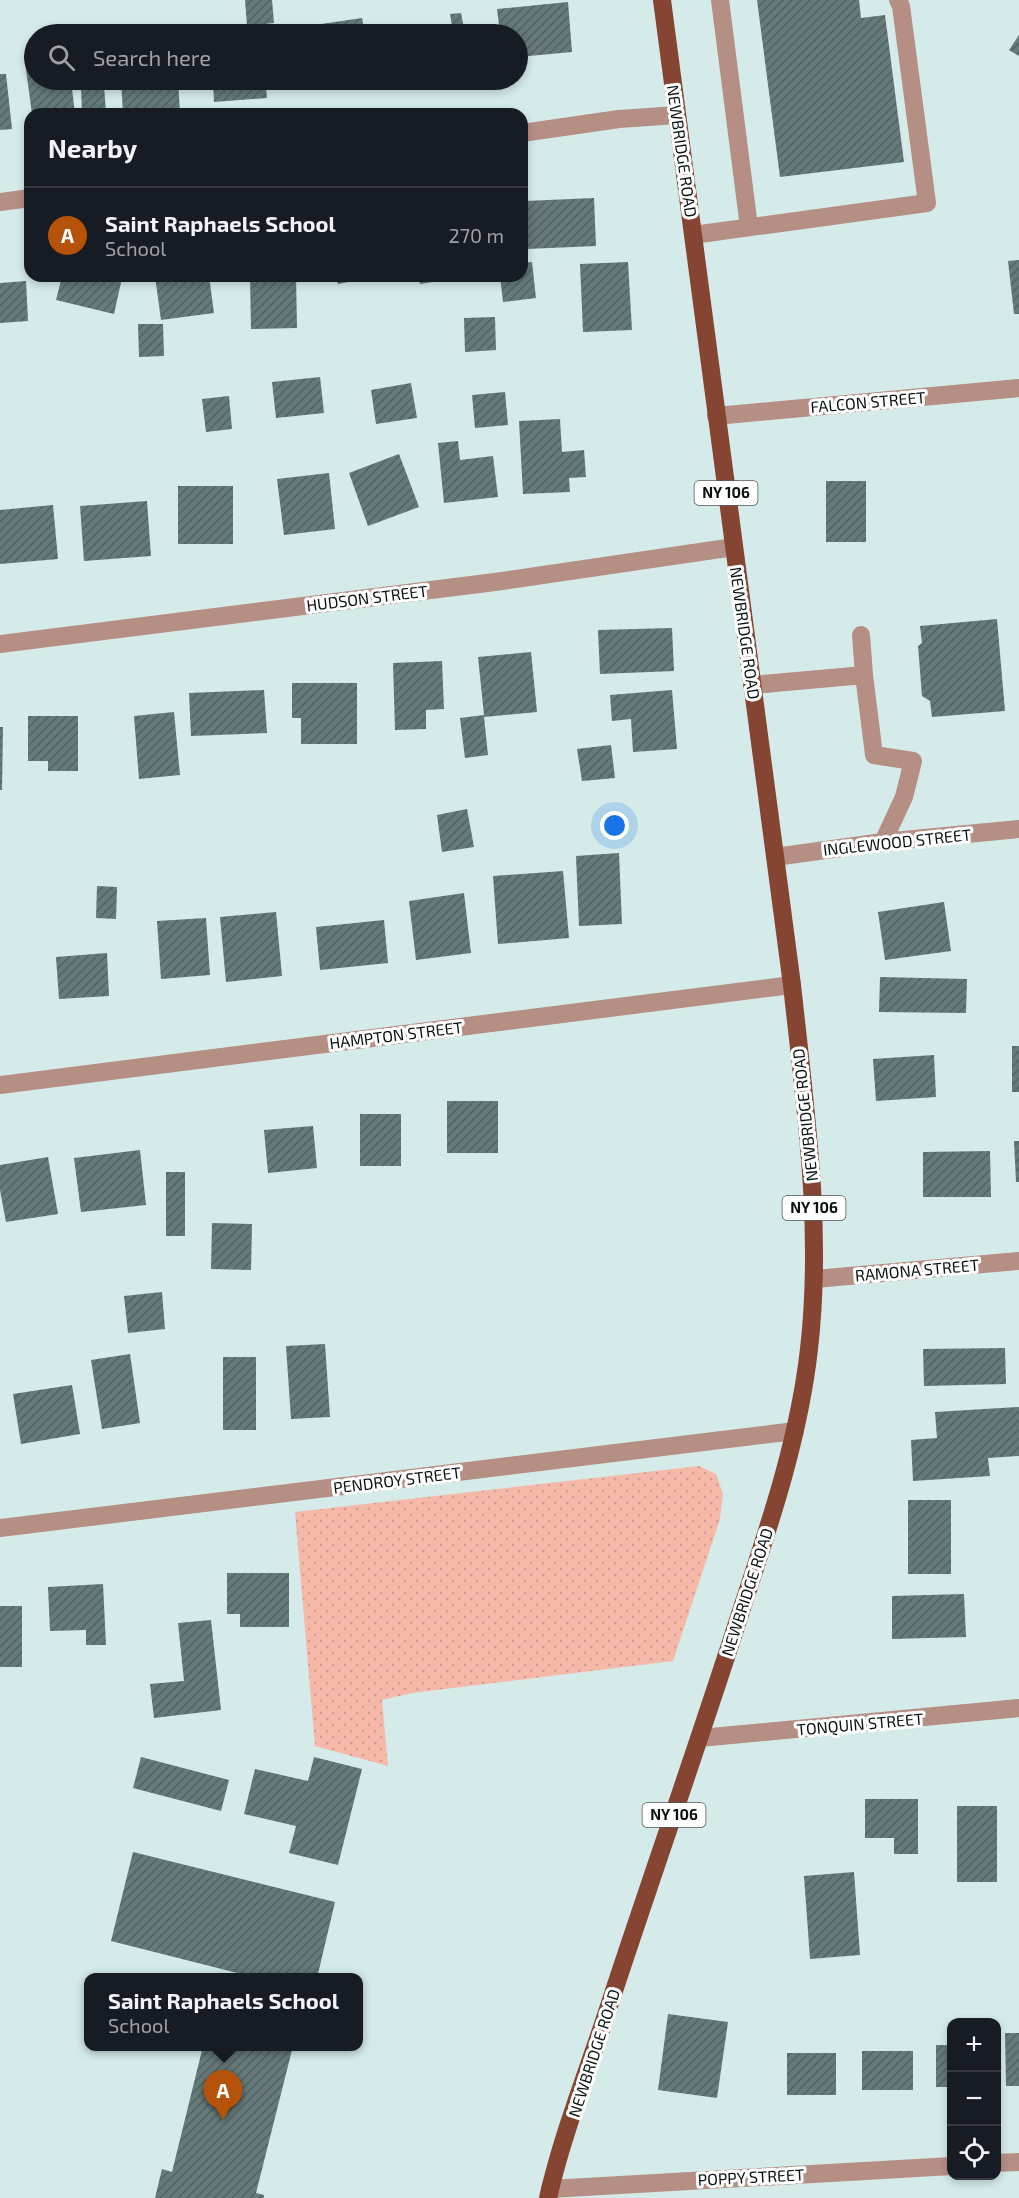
<!DOCTYPE html>
<html lang="en">
<head>
<meta charset="utf-8">
<style>
	body { margin:0; font-family:"Exo 2",sans-serif; background:#242831; color:#f1f3f6 }
	.controls { position:absolute; right:18px; bottom:18px; display:grid; overflow:hidden; border-radius:12px; box-shadow:0 3px 9px #0003 }
	.controls button { width:54px; height:54px; display:grid; place-items:center; padding:0; border:0; border-bottom:2px solid #363941; background:#171b24; color:#f1f3f6; font:30px sans-serif }
	.you { position:absolute; left:615px; top:826px; width:21px; height:21px; margin:-15px; border:4px solid #fff; border-radius:50%; background:#1a73e8; box-shadow:0 0 0 9px #1a73e833 }
	.badge { display:grid; place-items:center; width:39px; height:39px; border-radius:50%; background:#b45309; color:#fff; font-size:20px; font-weight:700 }
	.pin { position:absolute; translate:-50% -50px; filter:drop-shadow(0 2px 3px #0008) }
	.pin::after { content:''; position:absolute; top:32px; width:21px; height:18px; background:inherit; clip-path:polygon(0 0,100% 0,50% 100%) }
	.popup { position:absolute; left:84px; top:1973px; width:279px; height:78px; box-sizing:border-box; display:grid; place-content:center; border-radius:12px; background:#171b24; filter:drop-shadow(0 2px 4px #0005); font-size:20px; white-space:nowrap; color:#9ea1a6 }
	.popup b { font-size:22px; color:#f1f3f6 }
	.popup::after { content:''; position:absolute; left:50%; top:100%; margin-left:-12px; border:12px solid transparent; border-top-color:#171b24 }
	.list { margin:0; padding:0; list-style:none }
	h2 { display:flex; justify-content:space-between; align-items:center; height:78px; margin:0; padding:0 24px; font-size:26px }
	h2 small { font-size:20px; font-weight:400; color:#9ea1a6 }
	.list li { display:grid; grid-template-columns:39px 1fr auto; gap:18px; align-items:center; box-sizing:border-box; height:96px; padding:0 24px; border-top:2px solid #363941 }
	.list b { display:block; font-size:22px; white-space:nowrap }
	.list p { margin:0; font-size:20px; white-space:nowrap; color:#9ea1a6 }
	.list em { font-size:20px; font-style:normal; color:#9ea1a6 }
	.icon { flex:none; width:33px; height:33px; fill:none; stroke:currentColor; stroke-width:2; stroke-linecap:round; stroke-linejoin:round }
	.map { position:relative; flex:none; width:1019px; height:2198px; overflow:hidden }
	.search { position:absolute; background:#171b24; box-shadow:0 3px 9px #0003; left:24px; top:24px; width:504px; height:66px; display:flex; align-items:center; gap:15px; box-sizing:border-box; padding:0 21px; border-radius:33px; color:#9ea1a6; font-size:22px }
	.panel { position:absolute; background:#171b24; box-shadow:0 3px 9px #0003; left:24px; top:108px; width:504px; height:174px; border-radius:18px }
	.map>svg:first-child { display:block }
</style>
</head>
<body>
<div class="map">
<svg width="1019" height="2198" viewBox="0 0 1019 2198">
	<defs>
		<pattern id="grass-dots" width="8" height="8" patternUnits="userSpaceOnUse" patternTransform="scale(1.5)"><rect width="8" height="8" fill="#f6b9a9"/><path d="M2 2h.1M6 6h.1" fill="none" stroke="#d29e90" stroke-width="1.8" stroke-linecap="round"/></pattern>
		<pattern id="building-hatch" width="6" height="6" patternUnits="userSpaceOnUse" patternTransform="scale(1.5)"><rect width="6" height="6" fill="#657a79"/><path d="M-1 1l2-2M0 6l6-6M5 7l2-2" fill="none" stroke="#516362"/></pattern>
	</defs>
	<rect width="100%" height="100%" fill="#d4ebe9"/>
	<polygon fill="url(#grass-dots)" points="699,1466 716,1474 723,1494 720,1519 673,1661 412,1693 382,1700 388,1766 315,1746 295,1512"/>
	<g fill="url(#building-hatch)">
		<polygon points="245,0 272,0 274,23 247,26"/>
		<polygon points="757,0 859,0 861,18 885,15 904,162 780,177"/>
		<polygon points="568,2 572,52 518,57 518,34 500,34 497,9"/>
		<polygon points="461,13 465,34 445,34 453,32 450,14"/>
		<polygon points="362,18 365,34 295,34 294,28"/>
		<polygon points="1019,35 1019,56 1009,50"/>
		<polygon points="34,53 34,80 71,80 75,114 32,114 24,55"/>
		<polygon points="0,74 6,74 12,129 0,130"/>
		<polygon points="121,80 178,80 180,112 123,114"/>
		<polygon points="213,80 265,80 267,98 214,102"/>
		<polygon points="430,80 472,80 473,83 432,90"/>
		<polygon points="104,86 106,112 82,114 81,87"/>
		<polygon points="594,198 596,246 527,249 525,201"/>
		<polygon points="1019,260 1019,314 1014,314 1008,261"/>
		<polygon points="532,262 536,298 503,302 500,276 522,276 522,263"/>
		<polygon points="628,262 632,330 583,332 580,264"/>
		<polygon points="62,276 114,276 122,278 114,314 56,300"/>
		<polygon points="155,276 209,276 214,313 161,320"/>
		<polygon points="250,276 296,276 297,328 251,329"/>
		<polygon points="336,276 374,276 374,277 338,284"/>
		<polygon points="419,276 457,276 457,278 420,284"/>
		<polygon points="26,281 28,321 0,323 0,283"/>
		<polygon points="495,317 496,350 465,352 464,318"/>
		<polygon points="138,324 163,324 164,356 139,357"/>
		<polygon points="320,377 324,413 276,418 272,382"/>
		<polygon points="411,383 417,418 376,424 371,390"/>
		<polygon points="505,392 508,425 475,428 472,395"/>
		<polygon points="229,396 232,429 206,432 202,399"/>
		<polygon points="560,419 562,452 584,450 586,477 569,478 570,492 523,494 519,421"/>
		<polygon points="458,441 460,460 493,456 498,497 444,503 438,443"/>
		<polygon points="399,454 419,507 368,526 349,473"/>
		<polygon points="329,473 335,529 284,535 277,479"/>
		<rect x="826" y="481" width="40" height="61"/>
		<rect x="178" y="486" width="55" height="58"/>
		<polygon points="147,501 151,556 84,561 80,506"/>
		<polygon points="53,505 58,559 0,564 0,510"/>
		<polygon points="997,619 1005,711 932,717 930,701 922,696 918,646 922,643 920,626"/>
		<polygon points="672,628 674,671 600,674 598,630"/>
		<polygon points="531,652 537,712 484,717 488,755 465,758 460,718 484,715 478,657"/>
		<polygon points="442,661 444,709 426,710 426,729 395,730 393,663"/>
		<polygon points="292,683 357,683 357,744 301,744 301,718 292,718"/>
		<polygon points="264,690 267,733 191,736 189,693"/>
		<polygon points="672,690 677,749 633,752 631,719 612,721 610,695"/>
		<polygon points="174,712 180,775 139,779 134,716"/>
		<polygon points="28,716 78,716 78,771 48,771 48,761 28,761"/>
		<polygon points="0,727 3,727 2,790 0,790"/>
		<polygon points="611,745 615,778 582,781 577,749"/>
		<polygon points="467,809 474,847 442,852 437,815"/>
		<polygon points="619,853 622,924 579,926 576,856"/>
		<polygon points="563,871 569,938 498,944 493,876"/>
		<polygon points="97,886 117,887 116,919 96,918"/>
		<polygon points="464,893 471,953 416,960 409,901"/>
		<polygon points="944,902 951,951 885,960 878,912"/>
		<polygon points="276,912 282,976 226,982 220,917"/>
		<polygon points="206,918 210,975 161,979 157,921"/>
		<polygon points="384,920 388,963 320,970 316,927"/>
		<polygon points="107,953 109,996 59,999 56,957"/>
		<polygon points="880,977 967,979 966,1013 879,1012"/>
		<rect x="1012" y="1046" width="7" height="46"/>
		<polygon points="934,1055 936,1097 876,1101 873,1059"/>
		<rect x="447" y="1101" width="51" height="52"/>
		<rect x="360" y="1114" width="41" height="52"/>
		<polygon points="313,1126 317,1168 268,1173 264,1130"/>
		<polygon points="1014,1141 1019,1141 1019,1182 1016,1182"/>
		<polygon points="140,1150 146,1205 81,1212 74,1158"/>
		<polygon points="990,1151 991,1197 923,1197 923,1152"/>
		<polygon points="48,1157 58,1214 6,1222 0,1190 0,1165"/>
		<rect x="166" y="1172" width="19" height="64"/>
		<polygon points="212,1223 252,1224 251,1270 211,1269"/>
		<polygon points="162,1292 165,1329 128,1333 124,1296"/>
		<polygon points="325,1344 330,1417 291,1419 286,1346"/>
		<polygon points="1005,1348 1006,1384 924,1386 923,1349"/>
		<polygon points="130,1354 140,1423 102,1429 91,1360"/>
		<rect x="223" y="1357" width="33" height="73"/>
		<polygon points="72,1385 80,1434 21,1444 13,1394"/>
		<polygon points="1019,1407 1019,1456 988,1458 990,1476 913,1481 911,1440 937,1438 935,1412"/>
		<rect x="908" y="1500" width="43" height="74"/>
		<polygon points="227,1573 289,1573 289,1627 240,1627 240,1614 227,1614"/>
		<polygon points="103,1584 106,1645 86,1645 86,1630 50,1631 48,1587"/>
		<polygon points="964,1594 966,1637 892,1639 892,1596"/>
		<rect x="0" y="1606" width="22" height="61"/>
		<polygon points="211,1620 221,1710 154,1718 150,1684 184,1681 178,1623"/>
		<polygon points="141,1757 229,1780 221,1811 133,1788"/>
		<polygon points="314,1757 362,1769 338,1865 289,1853 296,1826 244,1814 255,1769 308,1781"/>
		<polygon points="865,1799 918,1799 918,1854 894,1854 894,1838 865,1838"/>
		<rect x="957" y="1806" width="40" height="76"/>
		<polygon points="133,1852 335,1902 317,1978 257,1978 111,1941"/>
		<polygon points="854,1872 860,1955 810,1959 804,1876"/>
		<polygon points="668,2014 728,2022 717,2098 658,2090"/>
		<polygon points="1005,2033 1019,2033 1019,2086 1006,2086"/>
		<rect x="936" y="2045" width="16" height="42"/>
		<polygon points="203,2046 293,2046 256,2193 264,2195 264,2198 155,2198 162,2169 172,2172"/>
		<rect x="862" y="2051" width="51" height="39"/>
		<rect x="787" y="2053" width="49" height="42"/>
	</g>
	<g fill="none" stroke-linecap="round" stroke-linejoin="round">
		<g stroke="#b58e84" stroke-width="18">
			<polyline points="720,0 749,227"/>
			<polyline points="522,133 619,119 677,115"/>
			<polyline points="0,202 30,198"/>
			<polyline points="693,235 927,203 901,6 898,0"/>
			<polyline points="716,416 1019,388"/>
			<polyline points="861,635 864,675"/>
			<polyline points="0,644 495,582 734,547"/>
			<polyline points="752,685 864,675 874,755 913,761 904,797 883,842"/>
			<polyline points="775,857 883,842 1019,829"/>
			<polyline points="0,1085 792,985"/>
			<polyline points="815,1279 1019,1261"/>
			<polyline points="0,1528 795,1431"/>
			<polyline points="700,1738 1019,1708"/>
			<polyline points="996,2163 1019,2162"/>
			<polyline points="550,2189 952,2166"/>
		</g>
		<path stroke="#864433" stroke-width="18" d="M548,2198C562,2136 587,2073 607,2012C651,1878 698,1745 741,1611C769,1526 799,1439 809,1349C823,1227 805,1106 792,985L662,0"/>
	</g>
	<g text-anchor="middle" stroke-width="6" stroke-linejoin="round" paint-order="stroke">
		<g fill="#fff" stroke="#545958" stroke-width="1.5">
			<rect x="694.5" y="481" width="63" height="24" rx="4.5"/>
			<rect x="782.5" y="1196" width="63" height="24" rx="4.5"/>
			<rect x="642.5" y="1803" width="63" height="24" rx="4.5"/>
		</g>
		<g font-size="15" font-weight="bold" fill="#0a1211">
			<text x="726" y="498">NY 106</text>
			<text x="814" y="1213">NY 106</text>
			<text x="674" y="1820">NY 106</text>
		</g>
		<g font-size="16" fill="#0a1211" stroke="#fff">
			<text transform="translate(682 151) rotate(82)" y="6">NEWBRIDGE ROAD</text>
			<text transform="translate(868 402) rotate(-5)" y="6">FALCON STREET</text>
			<text transform="translate(367 598) rotate(-7)" y="6">HUDSON STREET</text>
			<text transform="translate(745 633) rotate(82)" y="6">NEWBRIDGE ROAD</text>
			<text transform="translate(897 842) rotate(-6)" y="6">INGLEWOOD STREET</text>
			<text transform="translate(396 1035) rotate(-7)" y="6">HAMPTON STREET</text>
			<text transform="translate(805 1115) rotate(-96)" y="6">NEWBRIDGE ROAD</text>
			<text transform="translate(917 1270) rotate(-5)" y="6">RAMONA STREET</text>
			<text transform="translate(397 1480) rotate(-7)" y="6">PENDROY STREET</text>
			<text transform="translate(747 1592) rotate(-72)" y="6">NEWBRIDGE ROAD</text>
			<text transform="translate(860 1724) rotate(-5)" y="6">TONQUIN STREET</text>
			<text transform="translate(594 2053) rotate(-72)" y="6">NEWBRIDGE ROAD</text>
			<text transform="translate(751 2177) rotate(-3)" y="6">POPPY STREET</text>
		</g>
	</g>
</svg>
<div class="controls">
<button>+</button>
<button>−</button>
<button><svg class="icon" aria-label="locate" viewBox="0 0 24 24"><circle cx="12" cy="12" r="6"/><path d="M12 2v4M12 18v4M2 12h4M18 12h4"/></svg></button>
</div>
<div class="you"></div>
<div class="pin badge" style="left:223px;top:2120px">A</div>
<div class="popup"><b>Saint Raphaels School</b>School</div>
<div class="search"><svg class="icon" aria-label="search" viewBox="0 0 24 24"><circle cx="10" cy="10" r="6"/><path d="M15 15l6 6"/></svg>Search here</div>
<section class="panel">
<h2>Nearby<small></small></h2>
<ul class="list">
<li><span class="badge">A</span><div><b>Saint Raphaels School</b><p>School</p></div><em>270 m</em></li>
</ul>
</section>
</div>
</body>
</html>
